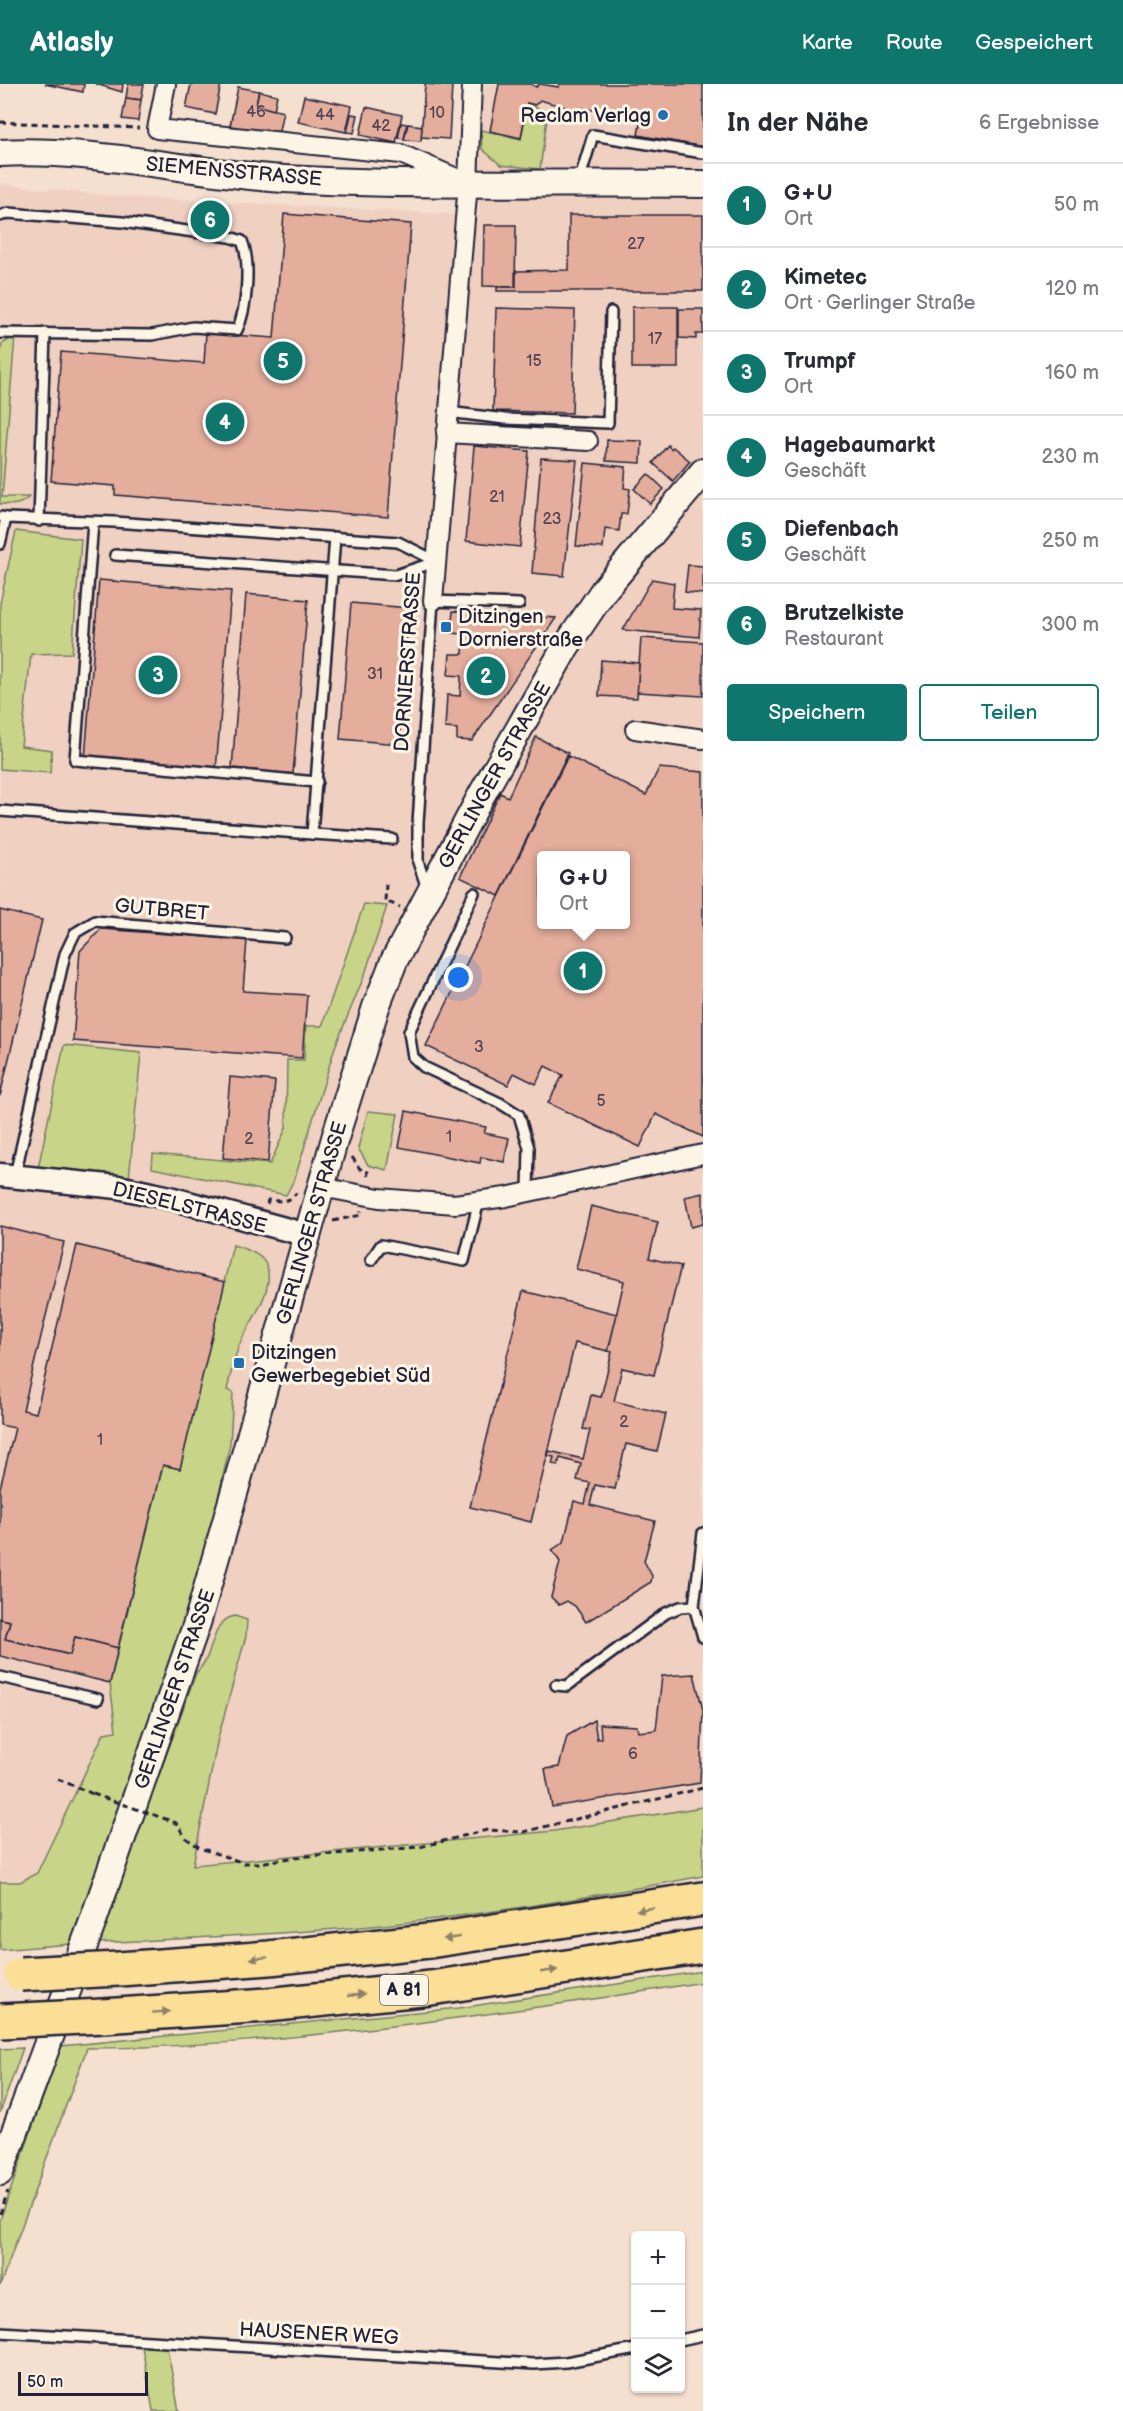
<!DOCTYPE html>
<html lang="de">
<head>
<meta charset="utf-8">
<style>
	body { margin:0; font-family:"Balsamiq Sans",sans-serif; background:#f2f2f3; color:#2b2b33 }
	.controls { position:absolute; right:18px; bottom:18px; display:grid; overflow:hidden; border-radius:6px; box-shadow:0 2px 4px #0004 }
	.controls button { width:54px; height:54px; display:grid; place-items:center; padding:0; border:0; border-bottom:2px solid #e1e1e2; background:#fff; color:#2b2b33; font:30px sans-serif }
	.scale { position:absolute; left:18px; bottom:15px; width:130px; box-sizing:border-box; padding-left:6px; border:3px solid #22223b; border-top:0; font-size:16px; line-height:21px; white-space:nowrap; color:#22223b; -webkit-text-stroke:4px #fcf5e5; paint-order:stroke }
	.you { position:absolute; left:459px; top:894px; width:21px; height:21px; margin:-15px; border:4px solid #fff; border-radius:50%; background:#1a73e8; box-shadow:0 0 0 9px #1a73e833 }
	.badge { display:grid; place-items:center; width:39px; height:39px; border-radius:50%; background:#0f766e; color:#fff; font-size:20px; font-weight:700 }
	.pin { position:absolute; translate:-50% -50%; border:3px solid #fff; box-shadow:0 2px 6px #0006 }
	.popup { position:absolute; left:537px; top:767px; width:93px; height:78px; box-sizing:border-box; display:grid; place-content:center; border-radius:6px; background:#fff; filter:drop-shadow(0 2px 4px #0005); font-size:20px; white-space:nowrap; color:#7c7c81 }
	.popup b { font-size:22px; color:#2b2b33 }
	.popup::after { content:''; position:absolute; left:50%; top:100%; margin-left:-12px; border:12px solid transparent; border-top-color:#fff }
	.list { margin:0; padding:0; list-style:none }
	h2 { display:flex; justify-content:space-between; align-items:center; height:78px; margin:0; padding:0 24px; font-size:26px }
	h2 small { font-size:20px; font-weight:400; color:#7c7c81 }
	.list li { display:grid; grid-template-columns:39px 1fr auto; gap:18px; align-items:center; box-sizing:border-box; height:84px; padding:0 24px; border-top:2px solid #e1e1e2 }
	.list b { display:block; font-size:22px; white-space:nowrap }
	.list p { margin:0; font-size:20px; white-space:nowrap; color:#7c7c81 }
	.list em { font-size:20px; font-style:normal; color:#7c7c81 }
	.actions { display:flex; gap:12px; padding:18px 24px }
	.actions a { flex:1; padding:14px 0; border:2px solid #0f766e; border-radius:6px; text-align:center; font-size:21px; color:#0f766e }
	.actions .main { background:#0f766e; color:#fff }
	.icon { flex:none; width:33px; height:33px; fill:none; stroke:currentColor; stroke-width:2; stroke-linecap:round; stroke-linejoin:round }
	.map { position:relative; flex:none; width:703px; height:2327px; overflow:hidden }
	header { display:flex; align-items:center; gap:36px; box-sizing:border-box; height:84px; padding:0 30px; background:#0f766e; color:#fff }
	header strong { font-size:28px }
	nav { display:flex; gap:33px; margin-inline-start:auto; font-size:21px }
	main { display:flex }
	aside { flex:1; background:#fff }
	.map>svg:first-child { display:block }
</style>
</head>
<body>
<header>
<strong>Atlasly</strong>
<nav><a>Karte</a><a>Route</a><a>Gespeichert</a></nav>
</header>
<main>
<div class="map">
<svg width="703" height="2327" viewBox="0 0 703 2327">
	<rect width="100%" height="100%" fill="#f5dfcf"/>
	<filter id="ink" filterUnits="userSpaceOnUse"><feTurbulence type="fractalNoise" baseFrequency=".0167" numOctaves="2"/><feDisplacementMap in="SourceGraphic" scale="12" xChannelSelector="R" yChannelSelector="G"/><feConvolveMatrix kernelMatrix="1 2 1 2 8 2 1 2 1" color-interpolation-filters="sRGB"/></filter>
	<g filter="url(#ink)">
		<path fill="#f0d0c0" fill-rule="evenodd" d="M480,0H703V1723L554,1747L0,1798V100L112,112L479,132ZM541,772H625V840H541Z"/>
		<g fill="#c8d588" stroke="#757c62" stroke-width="1.5">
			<polygon points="528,20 548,28 540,85 501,81 482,65 481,46 521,55"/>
			<path d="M15,252L2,413H29C20,422 12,421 0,420V272L2,260Z"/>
			<polygon points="16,447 81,455 72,569 31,570 21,662 52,666 50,689 0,685 0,519"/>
			<polygon points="364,820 387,822 365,890 335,963 295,1094 286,1111 152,1084 153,1070 270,1080 286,1044 287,976 304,976 306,942 322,942"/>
			<polygon points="64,961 141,969 129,1095 37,1089"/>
			<polygon points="368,1027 398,1030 387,1086 368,1081 358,1064"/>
			<path d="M233,1161C244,1165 263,1169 267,1183C274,1207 251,1237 241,1257C234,1272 231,1289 227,1306L233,1308L230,1360L204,1479L99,1790L95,1789L70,1860L0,1866V1798H20L37,1789L104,1649L116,1647L110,1599L163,1381L180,1384Z"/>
			<path d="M235,1532L247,1536L246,1552L218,1654L193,1781L554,1747L703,1723V1792C597,1812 490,1830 383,1841C288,1850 191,1854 98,1859L196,1589C217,1569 209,1537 235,1532Z"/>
			<path d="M703,1887V1898C605,1914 508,1928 409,1940C302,1953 194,1964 87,1964L0,2202V2136L61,1962L459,1924Z"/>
			<polygon points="23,1964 0,2029 0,1965"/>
			<polygon points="141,2257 166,2258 179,2327 153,2327"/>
		</g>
		<g fill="#e4ad9c" stroke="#22223b" stroke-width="1.5" fill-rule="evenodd">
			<polygon points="45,0 84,0 83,8"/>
			<polygon points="96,0 123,0 122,8"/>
			<polygon points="128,0 144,0 141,16 126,14"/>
			<polygon points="191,0 221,0 215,30 186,24"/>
			<polygon points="425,0 452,2 449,55 421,53"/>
			<polygon points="499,0 531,0 536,3 540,0 559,3 559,0 703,0 703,63 638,51 641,35 583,24 582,28 540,16 535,21 527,19 521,54 490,47"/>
			<polygon points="238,3 259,7 256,21 283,28 278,51 230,42"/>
			<polygon points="259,7 277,11 274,26 256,21"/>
			<polygon points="304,12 352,22 346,48 298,38"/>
			<polygon points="126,14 141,16 138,37 122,35"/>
			<polygon points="366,23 402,31 396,59 360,51"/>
			<polygon points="351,30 358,31 354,49 347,48"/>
			<polygon points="401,39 407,40 404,55 398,54"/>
			<polygon points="408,40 422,42 421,57 404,56"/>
			<polygon points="284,130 411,140 388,433 115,411 115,402 51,397 61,268 204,279 206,249 274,254"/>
			<polygon points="569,131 703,131 703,207 497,207 497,203 516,203 516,187 569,186"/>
			<polygon points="484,141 516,141 515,203 483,202"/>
			<rect x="632" y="223" width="46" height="61"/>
			<polygon points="496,224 575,226 572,329 493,327"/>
			<polygon points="679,225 703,225 703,250 696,250 696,255 679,254"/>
			<polygon points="607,356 642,357 641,379 606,377"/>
			<polygon points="668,361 671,365 673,363 690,377 673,397 653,379"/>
			<polygon points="474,362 529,367 520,463 466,457"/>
			<polygon points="541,374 577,376 564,492 532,489"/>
			<polygon points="585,379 626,383 624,404 630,405 627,430 621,430 619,447 605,445 603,464 576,462"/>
			<polygon points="648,390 664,405 650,420 634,405"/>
			<polygon points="688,481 703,482 703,510 685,508"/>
			<polygon points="652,495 674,499 672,524 701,526 699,553 623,546"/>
			<polygon points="99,496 231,507 216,686 85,675"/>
			<polygon points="246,510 308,516 293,690 232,684"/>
			<polygon points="351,519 409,524 399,660 340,655"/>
			<polygon points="453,527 556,534 472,657 457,656 457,645 445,644 447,611 460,612 461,592 448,591 450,570 463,570 464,550 451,549"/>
			<polygon points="641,554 703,558 703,612 637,608"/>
			<polygon points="601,576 639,579 637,614 599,612"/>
			<polygon points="536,653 568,669 499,812 460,793 500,709 508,713"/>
			<path d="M568,672L646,711L659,684L703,688V1053L656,1030L640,1063L548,1019L563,991L545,982L536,1000L514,989L508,1001L426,962ZM541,772H625V840H541Z"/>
			<polygon points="0,826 42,836 0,1012"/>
			<polygon points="101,845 247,856 243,907 307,911 302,974 73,957 80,867"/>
			<polygon points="230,993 275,997 268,1078 223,1074"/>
			<polygon points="406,1027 486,1043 484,1049 509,1054 504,1078 481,1073 480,1079 399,1063"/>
			<polygon points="703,1109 703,1140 691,1143 685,1113"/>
			<polygon points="591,1122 658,1138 649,1174 681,1182 654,1291 622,1284 614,1317 666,1330 657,1367 626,1360 615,1405 595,1401 590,1421 655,1437 644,1477 652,1492 651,1498 586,1538 575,1522 567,1517 559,1521 551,1513 560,1478 552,1466 564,1458 574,1417 585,1420 590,1399 577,1396 581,1380 560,1374 558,1381 552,1380 554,1373 548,1372 549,1367 583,1375 590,1346 583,1345 591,1311 601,1313 612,1268 608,1267 624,1197 576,1185"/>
			<polygon points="0,1142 64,1158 23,1326 36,1329 77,1161 225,1198 180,1385 163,1381 118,1564 75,1553 70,1571 5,1555 10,1537 0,1535 0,1404 15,1344 0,1341"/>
			<polygon points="523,1207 617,1230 608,1267 575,1259 531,1438 470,1423"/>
			<polygon points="0,1535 10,1537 5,1555 70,1571 75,1553 118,1564 110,1599 0,1572"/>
			<polygon points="694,1590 703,1626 700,1699 552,1723 545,1685 559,1683 567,1652 594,1636 597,1655 601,1654 600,1640 637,1642 638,1648 656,1646 662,1592"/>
		</g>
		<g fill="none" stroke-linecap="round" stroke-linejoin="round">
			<g stroke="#22223b" stroke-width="14">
				<g id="service">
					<polyline points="579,97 593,51 703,69"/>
					<path d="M0,132L8,129L122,138L230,153L242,157C251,178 247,225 237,246L193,243L152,251L0,249"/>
					<polyline points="448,328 505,335 608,339 611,228"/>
					<polyline points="6,434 114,438 398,458 436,477"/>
					<polyline points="39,437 45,249"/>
					<polyline points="93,438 75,676 317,698"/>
					<polyline points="0,460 6,434 2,433"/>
					<polyline points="115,471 396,491 438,477"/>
					<polyline points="0,727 312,750 335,453"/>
					<polyline points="312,750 392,755"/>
					<polyline points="427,804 418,778 418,739 433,517 519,520"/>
					<polyline points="474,809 409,948 413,973 424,983 500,1019 519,1031 529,1064 528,1108"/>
					<polyline points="15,1091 65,870 75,849 95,837 285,854"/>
					<polyline points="371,1176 381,1161 464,1177 479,1117"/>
					<polyline points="703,1449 694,1522 703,1553"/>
					<polyline points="0,1593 98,1615"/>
					<polyline points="556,1601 567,1602 666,1529 680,1523 694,1522"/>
					<polyline points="0,2248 534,2280 566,2278 636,2265"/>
					<polyline points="680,2256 703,2251"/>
				</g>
			</g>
			<g stroke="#22223b" stroke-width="22">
				<g id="minor">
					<polyline points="166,0 157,45 401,70 461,96"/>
					<polyline points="446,349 588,357"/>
					<polyline points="433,517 468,99 472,0"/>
					<polyline points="635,645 703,655"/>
					<polyline points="321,1103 379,1114 455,1120 506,1113 703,1070"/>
				</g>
			</g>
			<g stroke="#22223b" stroke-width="27">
				<polyline id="tertiary" points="0,1091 118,1103 170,1114 307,1151"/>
			</g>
			<g stroke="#22223b" stroke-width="30">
				<g id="secondary">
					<path d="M0,69C96,64 190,89 285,95C424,103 564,98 703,100"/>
					<polyline points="0,2088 92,1840 198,1536 335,1054 376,923 394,877 481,712 565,564 604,506 703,388"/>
				</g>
			</g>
			<g stroke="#22223b" stroke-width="38">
				<g id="motorway">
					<polyline points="119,1885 269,1874 429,1857 703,1815"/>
					<polyline points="103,1932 267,1921 431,1904 703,1862"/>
				</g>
			</g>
			<g stroke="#22223b" stroke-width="3" stroke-dasharray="6 4.5" stroke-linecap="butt">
				<polyline points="0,38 139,44"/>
				<polyline points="386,800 385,817 400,823"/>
				<polyline points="352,1073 360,1085 368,1088 367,1094"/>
				<path d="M267,1120L268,1116C278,1117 290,1119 296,1109"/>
				<polyline points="333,1137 361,1131 361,1127"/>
				<polyline points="58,1695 93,1710"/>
				<polyline points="163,1734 176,1739 186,1754 200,1764 244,1779 259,1779 297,1773 420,1763 487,1746 523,1748 703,1704"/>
				<polyline points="0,2130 8,2107"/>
			</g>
			<use href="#service" stroke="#fcf5e5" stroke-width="9"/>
			<use href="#minor" stroke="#fcf5e5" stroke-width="18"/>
			<use href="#tertiary" stroke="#fcf5e5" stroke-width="22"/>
			<use href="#secondary" stroke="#fcf5e5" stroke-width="26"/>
			<use href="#motorway" stroke="#fbdf96" stroke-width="33"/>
			<g stroke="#22223b" stroke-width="38" stroke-linecap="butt">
				<g id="motorway-bridge">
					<polyline points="21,1890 119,1885"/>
					<polyline points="1,1937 103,1932"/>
				</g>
			</g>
			<polyline stroke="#22223b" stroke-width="3" stroke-dasharray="6 4.5" stroke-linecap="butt" points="93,1710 163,1734"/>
			<use href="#motorway-bridge" stroke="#fbdf96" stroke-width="33"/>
		</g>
		<defs><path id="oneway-solid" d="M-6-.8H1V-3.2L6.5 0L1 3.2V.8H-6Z" transform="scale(1.5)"/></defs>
		<g fill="#8e8068">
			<use href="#oneway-solid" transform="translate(645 1825) rotate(171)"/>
			<use href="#oneway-solid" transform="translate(452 1854) rotate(172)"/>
			<use href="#oneway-solid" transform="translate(259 1874) rotate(176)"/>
			<use href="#oneway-solid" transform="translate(549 1887) rotate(-8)"/>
			<use href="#oneway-solid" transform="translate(356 1911) rotate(-6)"/>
			<use href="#oneway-solid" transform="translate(161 1928) rotate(-4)"/>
		</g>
	</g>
	<g fill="#1f6fb2" stroke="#fcf5e5" stroke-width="2">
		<circle cx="663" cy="31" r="6"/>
		<rect x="440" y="537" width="12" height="12" rx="3"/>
		<rect x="233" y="1273" width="12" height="12" rx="3"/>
	</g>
	<g text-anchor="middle" stroke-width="6" stroke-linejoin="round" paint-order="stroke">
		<g font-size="16" fill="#524553">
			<text x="256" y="33">46</text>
			<text x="437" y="34">10</text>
			<text x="325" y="36">44</text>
			<text x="381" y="47">42</text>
			<text x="636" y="165">27</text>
			<text x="655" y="260">17</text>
			<text x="534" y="282">15</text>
			<text x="497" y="418">21</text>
			<text x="552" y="440">23</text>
			<text x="375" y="595">31</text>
			<text x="479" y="968">3</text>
			<text x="601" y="1022">5</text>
			<text x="449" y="1058">1</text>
			<text x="249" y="1060">2</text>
			<text x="624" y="1343">2</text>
			<text x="100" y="1361">1</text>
			<text x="633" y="1675">6</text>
		</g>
		<rect fill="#fcf5e5" stroke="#63616e" stroke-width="1.5" x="380" y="1891" width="48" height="30" rx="4.5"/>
		<g font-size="18" font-weight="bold" fill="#22223b">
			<text x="404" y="1912">A 81</text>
		</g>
		<g font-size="20" fill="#22223b" stroke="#fcf5e5" text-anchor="start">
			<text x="651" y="38" text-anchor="end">Reclam Verlag</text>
			<text x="458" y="539">Ditzingen<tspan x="458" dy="23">Dornierstraße</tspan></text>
			<text x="251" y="1275">Ditzingen<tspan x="251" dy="23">Gewerbegebiet Süd</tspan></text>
		</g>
		<g font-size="20" fill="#22223b" stroke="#fcf5e5">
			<text transform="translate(234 87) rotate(5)" y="7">SIEMENSSTRASSE</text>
			<text transform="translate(407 578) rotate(-86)" y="7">DORNIERSTRASSE</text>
			<text transform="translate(494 691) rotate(-61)" y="7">GERLINGER STRASSE</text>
			<text transform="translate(162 825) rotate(5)" y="7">GUTBRET</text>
			<text transform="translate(190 1123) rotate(14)" y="7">DIESELSTRASSE</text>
			<text transform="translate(311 1139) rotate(-74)" y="7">GERLINGER STRASSE</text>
			<text transform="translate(174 1605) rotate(-71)" y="7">GERLINGER STRASSE</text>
			<text transform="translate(319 2249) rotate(3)" y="7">HAUSENER WEG</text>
		</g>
	</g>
</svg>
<div class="controls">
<button>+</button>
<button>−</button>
<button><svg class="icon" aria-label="layers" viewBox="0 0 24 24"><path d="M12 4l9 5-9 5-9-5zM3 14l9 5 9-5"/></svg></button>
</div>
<div class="scale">50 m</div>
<div class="you"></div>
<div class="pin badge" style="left:583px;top:887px">1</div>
<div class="popup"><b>G+U</b>Ort</div>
<div class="pin badge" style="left:486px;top:592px">2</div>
<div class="pin badge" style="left:158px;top:591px">3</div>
<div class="pin badge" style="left:225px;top:338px">4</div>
<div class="pin badge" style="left:283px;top:277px">5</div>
<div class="pin badge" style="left:210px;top:136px">6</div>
</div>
<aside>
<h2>In der Nähe<small>6 Ergebnisse</small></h2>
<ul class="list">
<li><span class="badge">1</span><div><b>G+U</b><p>Ort</p></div><em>50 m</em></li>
<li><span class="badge">2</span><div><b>Kimetec</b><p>Ort · Gerlinger Straße</p></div><em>120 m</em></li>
<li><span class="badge">3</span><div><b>Trumpf</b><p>Ort</p></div><em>160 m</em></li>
<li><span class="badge">4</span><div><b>Hagebaumarkt</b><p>Geschäft</p></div><em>230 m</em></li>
<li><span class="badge">5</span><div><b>Diefenbach</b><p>Geschäft</p></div><em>250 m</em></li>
<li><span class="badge">6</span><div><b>Brutzelkiste</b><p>Restaurant</p></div><em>300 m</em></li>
</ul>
<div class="actions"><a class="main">Speichern</a><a>Teilen</a></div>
</aside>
</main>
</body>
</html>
